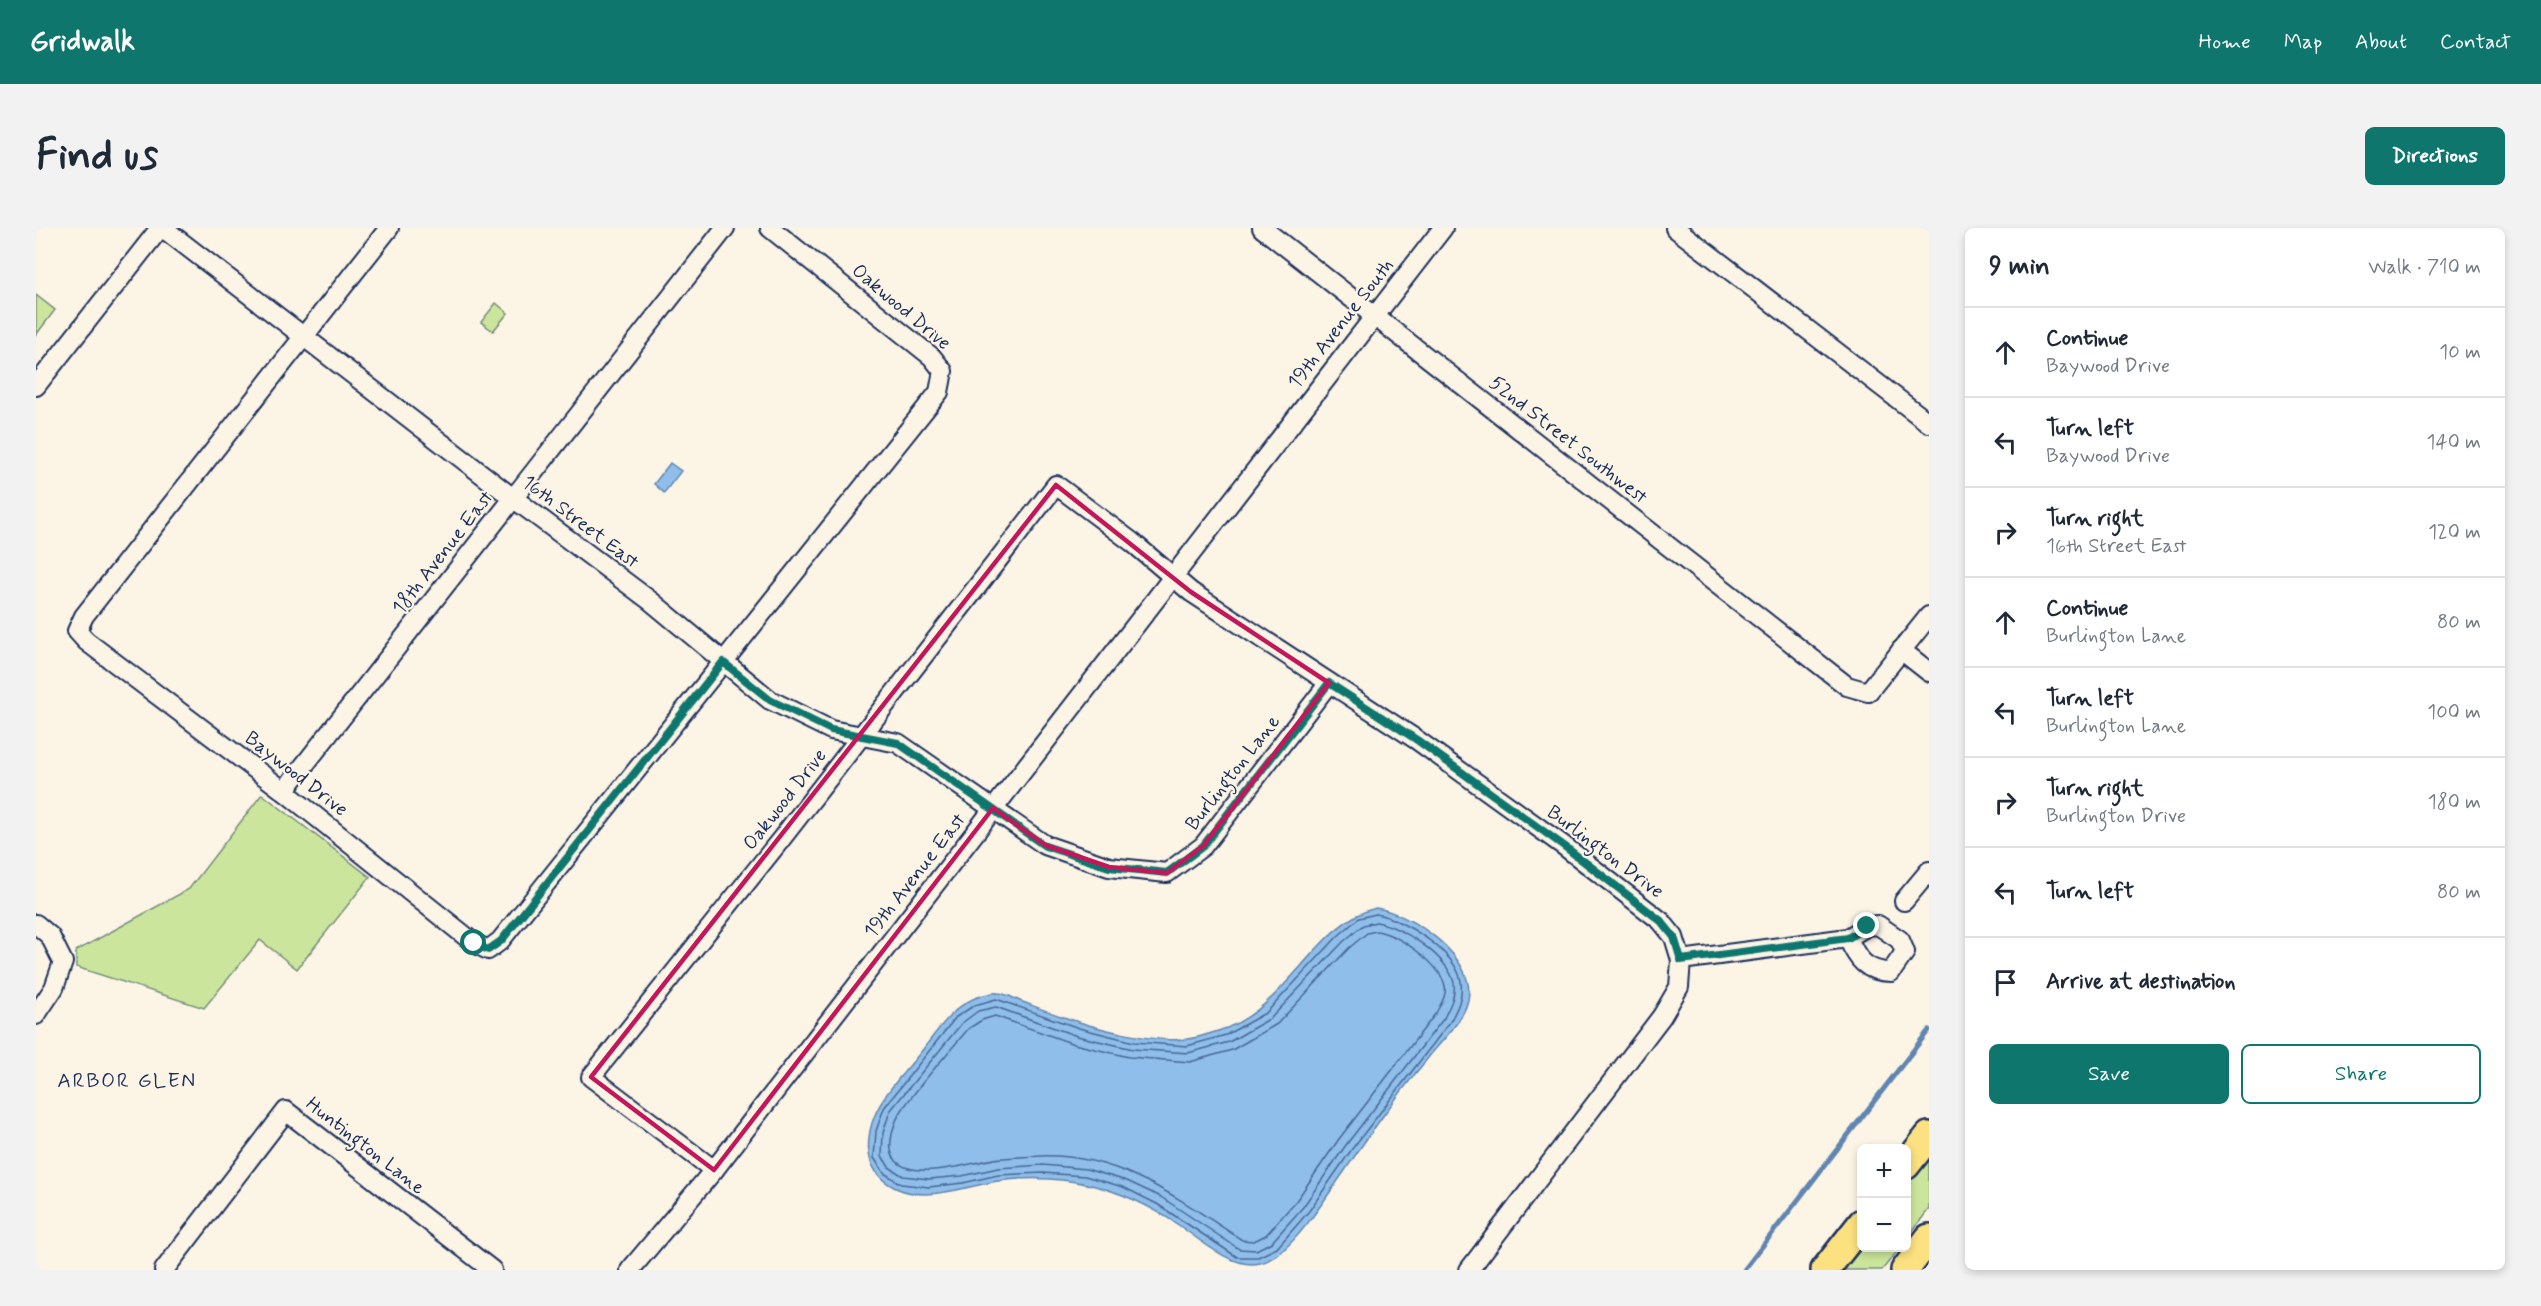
<!DOCTYPE html>
<html lang="en">
<head>
<meta charset="utf-8">
<style>
	body { margin:0; font-family:Mynerve,sans-serif; background:#f2f2f3; color:#1f2937 }
	.controls { position:absolute; right:18px; bottom:18px; display:grid; overflow:hidden; border-radius:9px; box-shadow:0 3px 9px #0003 }
	.controls button { width:54px; height:54px; display:grid; place-items:center; padding:0; border:0; border-bottom:2px solid #e0e1e3; background:#fff; color:#1f2937; font:30px sans-serif }
	.stop { position:absolute; width:18px; height:18px; margin:-14px; border:4px solid #0f766e; border-radius:50%; background:#fff }
	.stop.end { background:#0f766e; border-color:#fff; box-shadow:0 2px 6px #0008 }
	.list { margin:0; padding:0; list-style:none }
	h2 { display:flex; justify-content:space-between; align-items:center; height:78px; margin:0; padding:0 24px; font-size:26px }
	h2 small { font-size:20px; font-weight:400; color:#747a83 }
	.list li { display:grid; grid-template-columns:39px 1fr auto; gap:18px; align-items:center; box-sizing:border-box; height:90px; padding:0 24px; border-top:2px solid #e0e1e3 }
	.list b { display:block; font-size:22px; white-space:nowrap }
	.list p { margin:0; font-size:20px; white-space:nowrap; color:#747a83 }
	.list em { font-size:20px; font-style:normal; color:#747a83 }
	.actions { display:flex; gap:12px; padding:18px 24px }
	.actions a { flex:1; padding:14px 0; border:2px solid #0f766e; border-radius:9px; text-align:center; font-size:21px; color:#0f766e }
	.actions .main { background:#0f766e; color:#fff }
	.icon { flex:none; width:33px; height:33px; fill:none; stroke:currentColor; stroke-width:2; stroke-linecap:round; stroke-linejoin:round }
	.map { position:relative; flex:none; width:1893px; height:1042px; overflow:hidden; border-radius:9px }
	header { display:flex; align-items:center; gap:36px; box-sizing:border-box; height:84px; padding:0 30px; background:#0f766e; color:#fff }
	header strong { font-size:28px }
	nav { display:flex; gap:33px; margin-inline-start:auto; font-size:21px }
	.intro { display:flex; align-items:center; justify-content:space-between; box-sizing:border-box; height:144px; padding:0 36px }
	h1 { margin:0; font-size:42px }
	.button { padding:15px 27px; border-radius:9px; background:#0f766e; color:#fff; font-size:21px; font-weight:700 }
	main { display:flex; gap:36px; padding:0 36px }
	aside { flex:1; background:#fff; border-radius:9px; box-shadow:0 3px 9px #0003 }
	.map>svg:first-child { display:block }
</style>
</head>
<body>
<header>
<strong>Gridwalk</strong>
<nav><a>Home</a><a>Map</a><a>About</a><a>Contact</a></nav>
</header>
<div class="intro"><h1>Find us</h1><a class="button">Directions</a></div>
<main>
<div class="map">
<svg width="1893" height="1042" viewBox="0 0 1893 1042">
	<rect width="100%" height="100%" fill="#fcf5e5"/>
	<filter id="ink" filterUnits="userSpaceOnUse"><feTurbulence type="fractalNoise" baseFrequency=".0167" numOctaves="2"/><feDisplacementMap in="SourceGraphic" scale="12" xChannelSelector="R" yChannelSelector="G"/><feConvolveMatrix kernelMatrix="1 2 1 2 8 2 1 2 1" color-interpolation-filters="sRGB"/></filter>
	<g filter="url(#ink)">
		<g fill="#cbe69c" stroke="#738a7d" stroke-width="1.5">
			<polygon points="0,67 19,82 0,107"/>
			<polygon points="460,75 472,85 457,103 445,94"/>
			<polygon points="226,566 334,649 261,741 224,712 168,780 40,739 40,723 153,661"/>
			<polygon points="1893,928 1893,981 1871,1010 1870,958"/>
			<polygon points="1825,1018 1826,1020 1864,1020 1846,1042 1807,1042"/>
		</g>
		<g fill="#8ebee9" stroke="#6085b1" stroke-width="1.5">
			<polygon points="634,235 645,243 628,265 618,256"/>
			<path d="M1340,680C1376,686 1441,729 1432,772C1427,794 1405,813 1392,830C1362,866 1334,905 1308,944C1290,969 1268,1005 1245,1024C1240,1028 1230,1034 1224,1035C1197,1042 1163,1011 1141,996C1086,959 1029,944 962,953C931,958 893,974 862,961C836,950 829,928 834,903C840,872 865,849 884,825C900,805 915,780 939,770C945,768 956,764 962,765C969,765 977,770 984,773C1003,780 1023,788 1043,794C1071,803 1123,815 1151,811C1161,810 1172,806 1182,803C1251,783 1280,693 1340,680Z"/>
		</g>
		<g fill="none" stroke-linecap="round" stroke-linejoin="round">
			<g stroke="#496896" stroke-width="1.5">
				<path d="M1340,686C1367,691 1421,724 1425,754C1427,770 1421,781 1414,794L1316,921L1273,983L1241,1020L1222,1029H1201L1121,976L1087,959L1049,948L1007,945L962,947L927,955L893,959L865,956L848,945L838,930L840,903L848,880L920,789L939,777L960,771L1043,800L1098,814L1151,818L1190,807L1231,784L1302,708L1323,690Z"/>
				<path d="M1340,694C1365,698 1412,728 1418,755C1420,768 1413,779 1408,790L1310,917L1267,979L1236,1014L1220,1022L1203,1021L1125,969L1091,953L1050,941L1007,937L962,940L926,948L893,951L867,948L853,939L846,928L847,905L854,883L926,795L942,783L960,779L1041,808L1097,821L1152,825L1193,814L1235,790L1307,714L1327,697Z"/>
				<path d="M1340,703C1362,706 1404,735 1409,758C1411,768 1404,777 1400,785L1303,911L1260,973L1230,1007L1218,1013L1206,1012C1143,971 1083,925 1004,928C989,929 973,929 958,931C936,935 867,957 856,926C852,916 858,895 863,887C881,858 910,828 932,801L946,792L959,788L1038,816L1093,829L1154,834L1196,822L1241,796L1313,720L1331,705Z"/>
			</g>
			<polyline stroke="#6085b1" stroke-width="5" points="1708,1042 1893,802"/>
			<g stroke="#1b2f5e" stroke-width="22">
				<g id="minor">
					<polyline points="127,0 477,270 616,374 734,472 795,502 862,515 1009,617 1073,639 1131,645 1167,618 1293,455"/>
					<polyline points="353,0 48,388 41,403 50,413 248,563 438,715 452,722 464,713 903,164 907,143 896,129 734,0"/>
					<polyline points="1226,0 1811,458 1832,464 1893,388"/>
					<polyline points="1639,0 1893,195"/>
					<polyline points="0,158 124,0"/>
					<polyline points="1865,422 1893,444"/>
					<polyline points="248,563 689,0"/>
					<polyline points="1868,673 1893,643"/>
					<polyline points="0,696 14,708 27,734 18,760 0,787"/>
					<path d="M1842,697L1864,712L1869,724L1855,744C1830,744 1821,731 1812,710L1831,698Z"/>
					<polyline points="1645,732 1812,710"/>
					<polyline points="678,942 555,849 746,610 1020,257 1096,314 1155,364 1381,512 1528,618 1625,693 1638,709 1645,732 1643,759 1626,788 1433,1042"/>
					<polyline points="128,1042 250,883 456,1042"/>
					<polyline points="594,1042 678,942 1407,0"/>
				</g>
			</g>
			<g stroke="#1b2f5e" stroke-width="32">
				<g id="highway">
					<polyline points="1870,937 1893,908"/>
					<polyline points="1789,1042 1826,995"/>
					<polyline points="1869,1042 1893,1010"/>
				</g>
			</g>
			<use href="#minor" stroke="#fcf5e5" stroke-width="18"/>
			<use href="#highway" stroke="#fbe180" stroke-width="27"/>
		</g>
	</g>
	<g fill="none" stroke-linecap="round" stroke-linejoin="round" filter="url(#ink)">
		<polyline stroke="#0f766e" stroke-width="8" points="438,715 452,722 465,713 687,434 734,472 795,502 862,515 1009,618 1073,639 1131,645 1167,618 1293,455 1381,512 1528,618 1625,693 1638,709 1645,732 1812,710 1831,698"/>
	</g>
	<path fill="none" stroke="#c2185b" stroke-width="4.5" stroke-linejoin="round" d="M1020,257L1155,364L1293,455L1167,618L1131,645L1073,639L1009,617L957,580L678,942L555,849Z"/>
	<g text-anchor="middle" stroke-width="4.5" stroke-linejoin="round" paint-order="stroke">
		<g font-size="20" fill="#1b2f5e" stroke="#fcf5e5">
			<text transform="translate(866 78) rotate(40)" y="7">Oakwood Drive</text>
			<text transform="translate(1304 95) rotate(-52)" y="7">19th Avenue South</text>
			<text transform="translate(1533 211) rotate(38)" y="7">52nd Street Southwest</text>
			<text transform="translate(545 293) rotate(37)" y="7">16th Street East</text>
			<text transform="translate(406 324) rotate(-52)" y="7">18th Avenue East</text>
			<text transform="translate(1196 544) rotate(-52)" y="7">Burlington Lane</text>
			<text transform="translate(261 545) rotate(38)" y="7">Baywood Drive</text>
			<text transform="translate(748 571) rotate(-52)" y="7">Oakwood Drive</text>
			<text transform="translate(1570 623) rotate(37)" y="7">Burlington Drive</text>
			<text transform="translate(878 647) rotate(-52)" y="7">19th Avenue East</text>
			<text transform="translate(330 917) rotate(38)" y="7">Huntington Lane</text>
		</g>
		<g font-size="21" letter-spacing="1.5" fill="#1b2f5e" stroke="#fcf5e5">
			<text x="91" y="859">ARBOR GLEN</text>
		</g>
	</g>
</svg>
<div class="controls">
<button>+</button>
<button>−</button>
</div>
<div class="stop" style="left:438px;top:715px"></div>
<div class="stop end" style="left:1831px;top:698px"></div>
</div>
<aside>
<h2>9 min<small>Walk · 710 m</small></h2>
<ul class="list">
<li><svg class="icon" aria-label="ahead" viewBox="0 0 24 24"><path d="M12 20V5M6 11l6-6 6 6"/></svg><div><b>Continue</b><p>Baywood Drive</p></div><em>10 m</em></li>
<li><svg class="icon" aria-label="left" viewBox="0 0 24 24"><path d="M17 20v-9H6M10 6l-5 5 5 5"/></svg><div><b>Turn left</b><p>Baywood Drive</p></div><em>140 m</em></li>
<li><svg class="icon" aria-label="right" viewBox="0 0 24 24"><path d="M7 20v-9h11M14 6l5 5-5 5"/></svg><div><b>Turn right</b><p>16th Street East</p></div><em>120 m</em></li>
<li><svg class="icon" aria-label="ahead" viewBox="0 0 24 24"><path d="M12 20V5M6 11l6-6 6 6"/></svg><div><b>Continue</b><p>Burlington Lane</p></div><em>80 m</em></li>
<li><svg class="icon" aria-label="left" viewBox="0 0 24 24"><path d="M17 20v-9H6M10 6l-5 5 5 5"/></svg><div><b>Turn left</b><p>Burlington Lane</p></div><em>100 m</em></li>
<li><svg class="icon" aria-label="right" viewBox="0 0 24 24"><path d="M7 20v-9h11M14 6l5 5-5 5"/></svg><div><b>Turn right</b><p>Burlington Drive</p></div><em>180 m</em></li>
<li><svg class="icon" aria-label="left" viewBox="0 0 24 24"><path d="M17 20v-9H6M10 6l-5 5 5 5"/></svg><div><b>Turn left</b></div><em>80 m</em></li>
<li><svg class="icon" aria-label="arrive" viewBox="0 0 24 24"><path d="M6 21V4h12l-3 4 3 4H6"/></svg><div><b>Arrive at destination</b></div></li>
</ul>
<div class="actions"><a class="main">Save</a><a>Share</a></div>
</aside>
</main>
</body>
</html>
